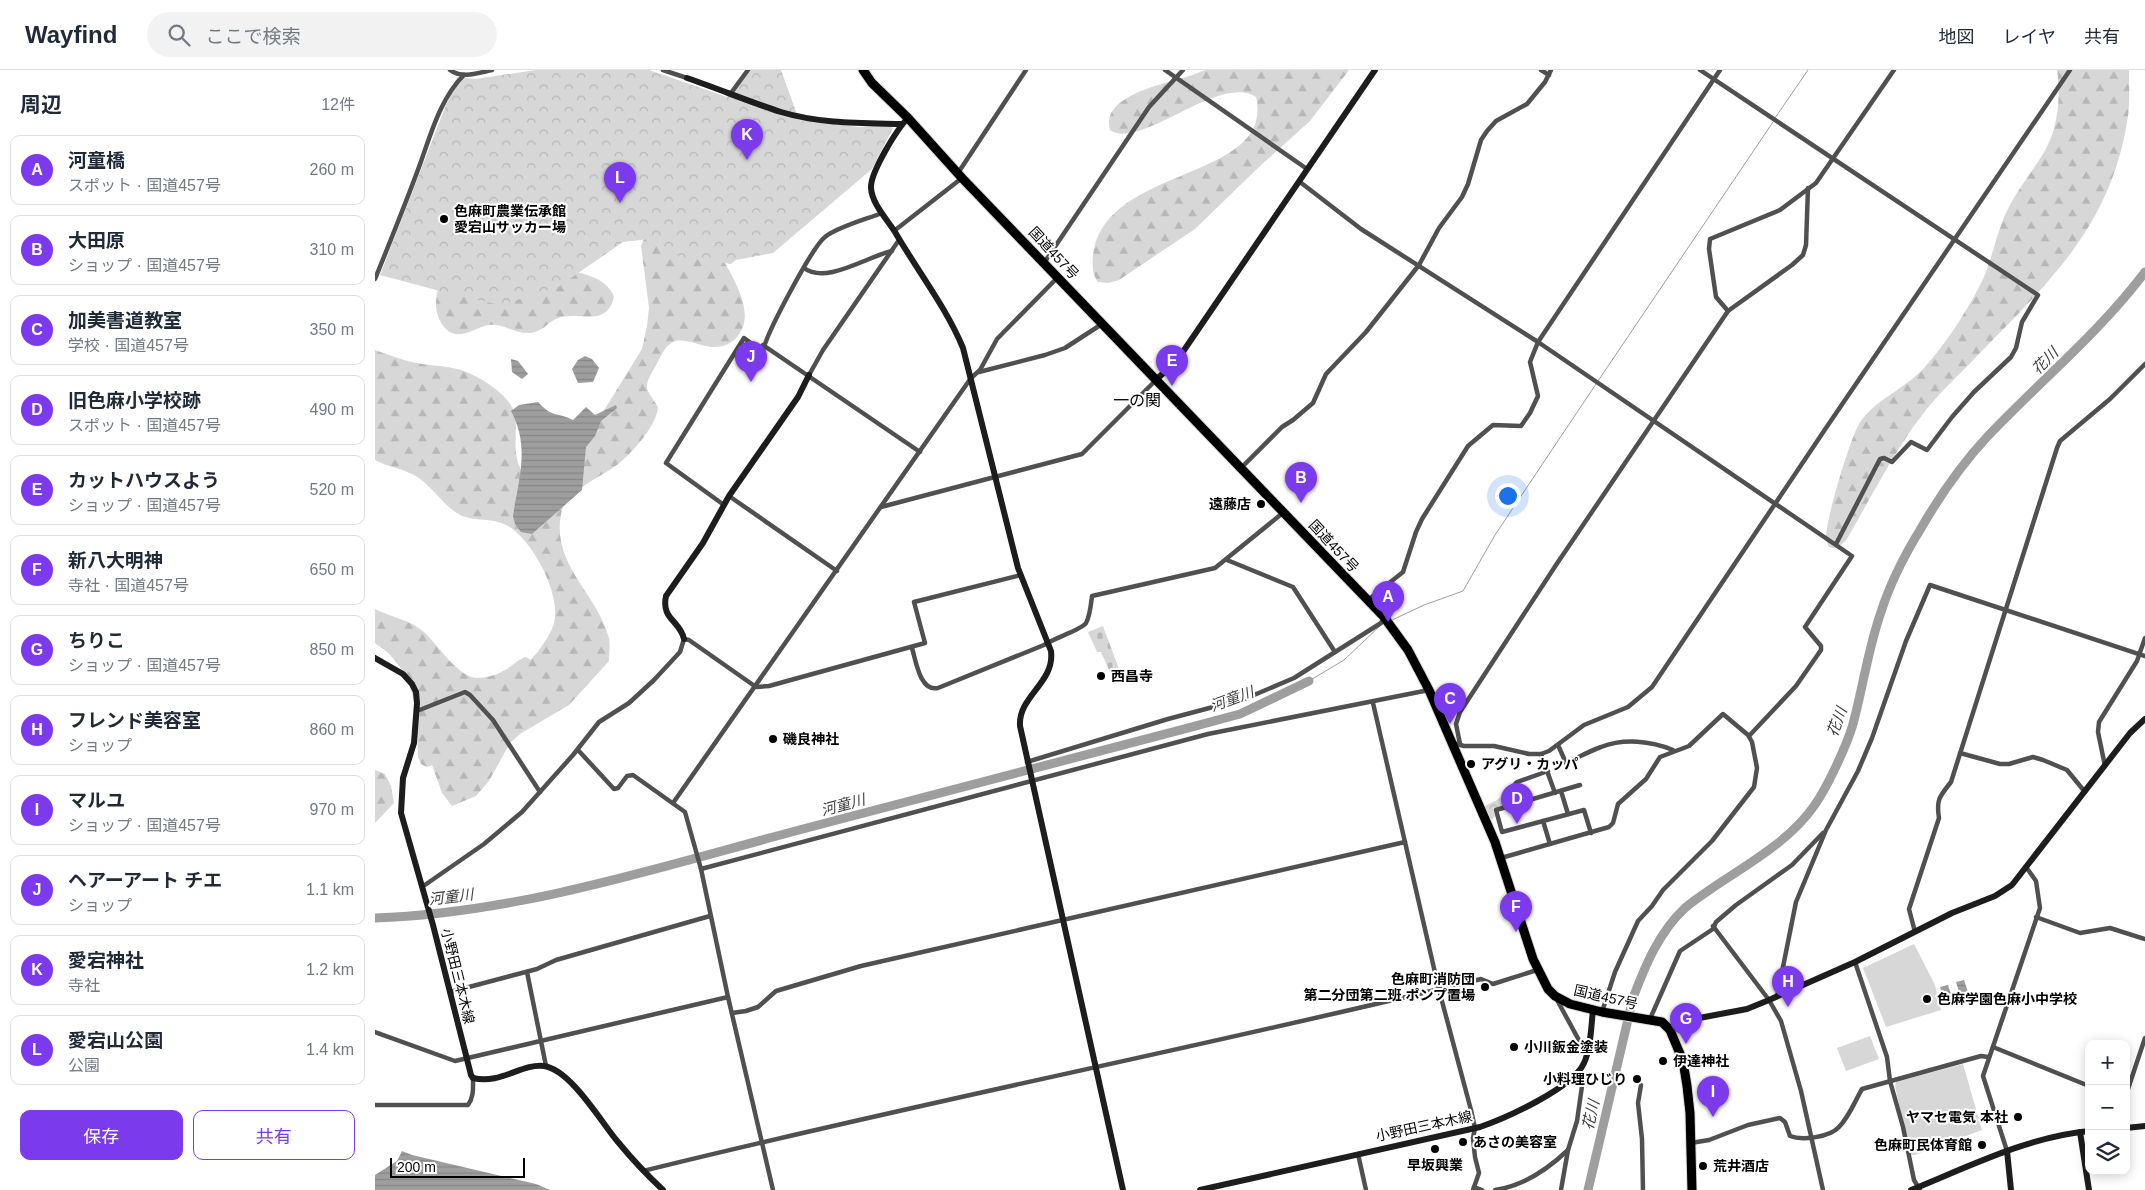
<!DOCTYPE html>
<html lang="ja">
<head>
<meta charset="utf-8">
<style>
	body { margin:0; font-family:Arial,"Noto Sans JP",sans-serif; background:#f2f2f3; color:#1f2937 }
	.controls { position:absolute; right:15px; bottom:15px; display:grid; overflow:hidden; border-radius:10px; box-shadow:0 2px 12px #0003 }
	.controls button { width:45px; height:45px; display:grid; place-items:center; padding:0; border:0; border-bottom:1px solid #e0e1e3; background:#fff; color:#1f2937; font:25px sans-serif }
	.scale { position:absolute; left:15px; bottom:12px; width:135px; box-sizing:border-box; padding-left:5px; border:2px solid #000; border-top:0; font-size:14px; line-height:18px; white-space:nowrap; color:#000; -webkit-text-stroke:4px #fff; paint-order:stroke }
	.you { position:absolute; left:1132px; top:425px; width:18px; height:18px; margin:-12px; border:4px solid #fff; border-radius:50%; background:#1a73e8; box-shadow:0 0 0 8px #1a73e833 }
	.badge { display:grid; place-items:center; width:32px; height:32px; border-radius:50%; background:#7c3aed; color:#fff; font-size:16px; font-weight:700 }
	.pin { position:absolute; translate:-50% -41px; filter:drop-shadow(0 1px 2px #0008) }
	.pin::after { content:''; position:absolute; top:26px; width:18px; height:15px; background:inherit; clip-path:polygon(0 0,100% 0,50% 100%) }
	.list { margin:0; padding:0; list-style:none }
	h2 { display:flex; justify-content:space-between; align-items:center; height:65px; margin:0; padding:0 20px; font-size:21px }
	h2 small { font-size:16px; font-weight:400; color:#747a83 }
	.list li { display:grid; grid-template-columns:32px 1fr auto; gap:15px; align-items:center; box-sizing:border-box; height:70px; margin:0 10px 10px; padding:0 10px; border:1px solid #e0e1e3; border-radius:10px }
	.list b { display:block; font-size:19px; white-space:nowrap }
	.list p { margin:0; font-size:16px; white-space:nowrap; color:#747a83 }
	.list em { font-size:16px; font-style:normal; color:#747a83 }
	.actions { display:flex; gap:10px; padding:15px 20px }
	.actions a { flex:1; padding:11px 0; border:1px solid #7c3aed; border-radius:10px; text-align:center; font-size:18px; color:#7c3aed }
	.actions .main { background:#7c3aed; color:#fff }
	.icon { flex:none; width:28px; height:28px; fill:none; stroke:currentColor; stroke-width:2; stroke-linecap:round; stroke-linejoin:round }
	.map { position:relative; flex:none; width:1770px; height:1120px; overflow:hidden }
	header { display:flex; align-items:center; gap:30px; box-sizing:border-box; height:70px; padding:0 25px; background:#fff; border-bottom:1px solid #e0e1e3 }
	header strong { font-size:24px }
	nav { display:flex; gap:28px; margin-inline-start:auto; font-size:18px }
	.search { width:350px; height:45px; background:#f2f2f3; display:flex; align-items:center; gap:12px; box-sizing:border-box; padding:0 18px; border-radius:28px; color:#747a83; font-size:19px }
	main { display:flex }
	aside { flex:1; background:#fff }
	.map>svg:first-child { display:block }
</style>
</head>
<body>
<header>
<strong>Wayfind</strong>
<div class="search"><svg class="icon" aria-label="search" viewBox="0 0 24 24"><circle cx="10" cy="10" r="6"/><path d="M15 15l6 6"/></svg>ここで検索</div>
<nav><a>地図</a><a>レイヤ</a><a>共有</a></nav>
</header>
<main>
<aside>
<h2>周辺<small>12件</small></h2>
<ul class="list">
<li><span class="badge">A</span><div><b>河童橋</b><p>スポット · 国道457号</p></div><em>260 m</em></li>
<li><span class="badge">B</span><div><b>大田原</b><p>ショップ · 国道457号</p></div><em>310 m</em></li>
<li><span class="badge">C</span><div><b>加美書道教室</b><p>学校 · 国道457号</p></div><em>350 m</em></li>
<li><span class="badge">D</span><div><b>旧色麻小学校跡</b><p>スポット · 国道457号</p></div><em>490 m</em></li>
<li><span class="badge">E</span><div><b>カットハウスよう</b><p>ショップ · 国道457号</p></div><em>520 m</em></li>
<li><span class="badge">F</span><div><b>新八大明神</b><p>寺社 · 国道457号</p></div><em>650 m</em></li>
<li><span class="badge">G</span><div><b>ちりこ</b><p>ショップ · 国道457号</p></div><em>850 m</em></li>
<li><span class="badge">H</span><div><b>フレンド美容室</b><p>ショップ</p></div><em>860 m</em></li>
<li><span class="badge">I</span><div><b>マルユ</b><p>ショップ · 国道457号</p></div><em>970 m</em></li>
<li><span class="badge">J</span><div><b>ヘアーアート チエ</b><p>ショップ</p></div><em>1.1 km</em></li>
<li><span class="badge">K</span><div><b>愛宕神社</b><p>寺社</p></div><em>1.2 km</em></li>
<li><span class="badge">L</span><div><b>愛宕山公園</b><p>公園</p></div><em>1.4 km</em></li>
</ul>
<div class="actions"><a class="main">保存</a><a>共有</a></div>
</aside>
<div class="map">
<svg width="1770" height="1120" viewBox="0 0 1770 1120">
	<defs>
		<pattern id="forest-firs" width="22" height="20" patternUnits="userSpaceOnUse" patternTransform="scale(1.25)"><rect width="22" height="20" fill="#d7d7d7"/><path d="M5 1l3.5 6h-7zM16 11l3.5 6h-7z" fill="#b7b7b7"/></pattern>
		<pattern id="cemetery-stones" width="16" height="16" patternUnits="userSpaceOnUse" patternTransform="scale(1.25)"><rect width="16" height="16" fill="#d7d7d7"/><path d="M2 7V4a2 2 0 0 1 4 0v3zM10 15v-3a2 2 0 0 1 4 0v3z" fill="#b7b7b7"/></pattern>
		<pattern id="park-crowns" width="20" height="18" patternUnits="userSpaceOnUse" patternTransform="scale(1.25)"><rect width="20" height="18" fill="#d7d7d7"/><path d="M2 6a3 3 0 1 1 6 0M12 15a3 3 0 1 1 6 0" fill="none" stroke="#b7b7b7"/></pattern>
		<pattern id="water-rules" width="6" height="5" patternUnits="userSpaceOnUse" patternTransform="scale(1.25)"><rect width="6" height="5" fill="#9e9e9e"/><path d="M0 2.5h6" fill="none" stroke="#868686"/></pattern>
	</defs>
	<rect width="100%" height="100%" fill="#fff"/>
	<g fill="#d7d7d7">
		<polygon points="1539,874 1560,915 1566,940 1511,957 1488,898"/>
		<polygon points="1495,966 1504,989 1471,1001 1462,978"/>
		<polygon points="1588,994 1607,1060 1540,1085 1535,1085 1520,1016 1521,1012"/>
	</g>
	<g fill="url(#forest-firs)">
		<path d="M830,0H974L935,51L885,96L820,159L744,210L733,213L723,212C716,203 717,189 719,179C737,95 900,110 881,27C844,3 766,81 735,60C724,20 808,12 830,0Z"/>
		<path d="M1682,0H1754C1754,15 1755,31 1753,46C1737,155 1676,210 1603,285C1586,303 1567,320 1551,340C1520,379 1497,426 1472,469C1466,475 1462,480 1454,477C1453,475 1452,473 1451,470C1449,455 1475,369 1484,354C1499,330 1530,319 1549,298C1571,274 1594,238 1608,209C1617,189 1621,166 1630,145C1640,123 1655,105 1668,84C1683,60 1686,28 1682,0Z"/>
		<path d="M271,164L338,173C351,197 385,241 362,267C356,274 348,277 339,277C326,277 309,267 298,272C289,276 285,289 280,297C267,319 271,318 283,337C282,357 250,392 233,401C220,409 191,424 187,440C174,492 220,521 233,565C236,573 234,582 234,591L194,635L145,664L135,673L114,711L101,726L77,736L67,723L57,695L52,697L46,694L43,687C42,642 42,600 0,573V539C15,547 36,550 49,562C62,574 84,608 102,608C110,608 122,605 128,601C136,598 142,589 151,587L156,590C165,579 179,562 180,547C183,519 157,470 133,456C118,447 99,452 85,445C66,434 57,415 39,405C27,398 12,397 0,390V280C12,284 24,289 37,292C52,296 70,295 86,300C104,306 136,325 140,345C143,367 135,388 151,407L195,389L233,334L267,279L272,256L274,238L266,176Z"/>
		<path d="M183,198C203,203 231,205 239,227C231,260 201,239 181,249C172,253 167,262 155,263C140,264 128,253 114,255C100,257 84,272 71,259C54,242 63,221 67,201Z"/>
		<polygon points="0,700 10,704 16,716 19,733 0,753"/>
	</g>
	<polygon fill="url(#cemetery-stones)" points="728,556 744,599 735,602 726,582 722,582 713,562"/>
	<g fill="url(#park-crowns)">
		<polygon points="161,0 274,0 352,27 376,0 406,0 424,50 484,57 511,55 518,58 497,99 398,183 361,190 356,194 305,187 274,169 248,172 183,217 126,235 80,225 5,205 82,7 100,9"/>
		<polygon points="1132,721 1134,730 1133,734 1118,739 1120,746 1116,750 1110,736 1122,730"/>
	</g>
	<g fill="url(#water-rules)">
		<polygon points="210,286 217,289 224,298 218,312 203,313 197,299 203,290"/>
		<polygon points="136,289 143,291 153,304 147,309 137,302"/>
		<path d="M163,332C179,349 180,341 198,350L211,337L220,345L241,335L242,338L226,351L220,366L211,377L207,420L157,464L146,462L140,454L138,446C144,407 155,377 136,341L144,335Z"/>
		<polygon points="1589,910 1594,925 1586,928 1581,912"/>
		<polygon points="1573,915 1578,930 1570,932 1565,917"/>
		<polygon points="27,1081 37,1085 161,1114 175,1120 0,1120 0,1105 22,1091"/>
	</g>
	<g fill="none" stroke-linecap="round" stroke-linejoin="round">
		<g stroke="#9e9e9e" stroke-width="1">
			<polyline points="1400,48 1433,0"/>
			<polyline points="1223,311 1398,52"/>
			<polyline points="1015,551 1049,535 1088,521 1120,465 1221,314"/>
			<polyline points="934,611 969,590 1007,554"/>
		</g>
		<g stroke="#9e9e9e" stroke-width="9">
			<path d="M0,848C144,843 285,797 424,760C570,721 718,684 865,644L934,611"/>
			<path d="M1213,1120L1258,928C1270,896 1284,862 1310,838C1318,831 1327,825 1336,819C1371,795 1414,772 1439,736C1452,718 1472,675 1478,654C1488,617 1493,579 1506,542C1515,514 1529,486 1545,460C1564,427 1586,395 1612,367C1664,312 1724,263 1770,202"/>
		</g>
		<g stroke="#dbdbdb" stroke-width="11">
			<polyline id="highway" points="488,0 497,13 533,48 587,108 1009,547 1033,580 1054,620 1120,772 1158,889 1173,919 1180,926 1195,934 1227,942 1287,952 1295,960 1308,991 1312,1016 1315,1043 1317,1120"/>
		</g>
		<g stroke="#505050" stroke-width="4.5">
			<path d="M75,0C87,9 103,3 117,0"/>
			<polyline points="288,0 312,8"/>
			<polyline points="790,0 932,99"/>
			<polyline points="1166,0 1174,5"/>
			<polyline points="1325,0 1663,225 1647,252 1641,278 1636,287 1599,322 1577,347 1552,380 1536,372 1517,392 1509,388 1505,389 1461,474"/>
			<polyline points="356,23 373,0"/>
			<polyline points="583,103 651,0"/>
			<polyline points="925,112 986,159 1163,272 1477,486 1430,557 1446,576 1446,580 1421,616 1374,666"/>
			<polyline points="519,161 587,108"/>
			<polyline points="669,193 774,37 808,0"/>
			<path d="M429,198C451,215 493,186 517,181"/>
			<path d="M0,209C15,172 30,135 44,97C55,67 65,28 89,5"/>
			<polyline points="1353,241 1341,227 1334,179 1335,169 1405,140 1441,113 1519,0"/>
			<polyline points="388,275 545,382"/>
			<polyline points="604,302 670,285 690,278 727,254"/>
			<polyline points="434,305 448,280 524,170"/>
			<polyline points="867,397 907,357 918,350 938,333 951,304 991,262 1044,195 1064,158 1087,127 1093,114 1106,70 1112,61 1121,51 1152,34 1170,12 1176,0"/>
			<polyline points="354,426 462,501"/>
			<path d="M349,435L291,393L369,268L388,282C389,267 438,176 450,167C462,157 492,149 507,143"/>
			<polyline points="506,437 707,384 781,310"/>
			<polyline points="852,490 918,517 960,582"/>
			<polyline points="993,530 1028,502 1041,462 1047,449 1093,376 1118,355 1146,356 1155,343 1163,326 1155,292 1163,272 1345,0"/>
			<path d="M537,578C541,591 545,622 563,618L669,575C677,569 708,559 711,553C715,546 716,534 717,526L840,498L909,442"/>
			<polyline points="998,633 1064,920 1096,1040 1100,1058 1098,1068 1100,1087 1104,1103 1098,1120"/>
			<polyline points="42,641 90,622 95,625 118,650 165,722"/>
			<polyline points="1078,673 1089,676 1119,676 1154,684 1166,684 1174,681 1209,655 1253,637 1277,617 1453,355 1695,0"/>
			<polyline points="1085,674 1081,654 1085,642 1181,495 1353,241 1417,195 1428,185 1431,175 1433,118"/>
			<path d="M1183,675L1191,693C1203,688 1214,681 1226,677C1249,668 1276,671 1298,680"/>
			<polyline points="203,680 239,719 243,718 252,706 258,705 310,742 326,799 353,927 398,1120"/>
			<polyline points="1585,683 1625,694 1634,694 1658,687 1668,690 1692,700 1710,722"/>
			<polyline points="1166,684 1180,723"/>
			<polyline points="652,692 793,649 872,628 919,608 1006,553 1009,547"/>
			<polyline points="1730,696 1723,662 1724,652 1762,591 1770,568"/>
			<polyline points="1205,715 1121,740 1127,762 1209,740 1216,763"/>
			<polyline points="1186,721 1193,744"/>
			<polyline points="298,733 596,308 605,300 622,269 683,207"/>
			<polyline points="1137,735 1133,722 1142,712 1173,701"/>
			<polyline points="1168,751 1175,774"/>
			<polyline points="1126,788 1234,757 1238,753 1243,734 1271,709 1285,687 1314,676 1348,644 1373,665 1377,672 1382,698 1379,717 1337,771 1288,820 1277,836 1263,851 1240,902 1227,942"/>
			<polyline points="326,799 833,664 1054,620"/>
			<polyline points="47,817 109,774 147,742 198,685 224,652 254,633 279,610 305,582 309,569 314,570 381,617 394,616 550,573 539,532 646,505"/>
			<polyline points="1661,847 1705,863 1735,858 1770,869"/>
			<polyline points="1338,856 1394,930 1406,951 1426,1021 1448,1120"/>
			<path d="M1540,862L1534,839L1564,748C1561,729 1565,726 1576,712L1682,378L1685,371L1735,329L1770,294"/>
			<polyline points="1480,892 1512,987 1515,1011 1528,1057 1539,1110 1545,1120"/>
			<polyline points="152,902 171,996"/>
			<polyline points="75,922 162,899 181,890 335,846"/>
			<polyline points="1402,927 1421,832 1451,760 1483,701 1497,668 1531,571 1555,515 1770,586"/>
			<polyline points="1181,928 1212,985"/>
			<polyline points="357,943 371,941 383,937 401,921 486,896 1030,772"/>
			<polyline points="1275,949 1305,881 1338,859 1341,852 1361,835 1417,795 1448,763"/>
			<polyline points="0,962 80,991 353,927"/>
			<polyline points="1618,977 1714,1016"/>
			<polyline points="1266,1015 1263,1033 1267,1069 1268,1120"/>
			<polyline points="1751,1025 1770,968"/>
			<path d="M0,1035H93C99,1027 98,1018 98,1008"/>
			<path d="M1316,1073L1334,1070L1373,1055L1405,1048L1410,1052L1415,1066C1427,1071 1455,1067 1464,1057C1474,1047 1480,1031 1487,1019L1606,986L1613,987"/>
			<polyline points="1632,1081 1608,1006 1665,838 1661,811 1651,797"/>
			<polyline points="983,1084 991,1120"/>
			<path d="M268,1101C546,1032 828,977 1106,909L1118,914L1162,900"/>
			<polyline points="1099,1117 1107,1120"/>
			<path d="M1120,1120C1148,1116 1173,1099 1193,1080"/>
			<polyline points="1186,1120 1193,1080 1202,1051 1207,1016 1201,1005"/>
		</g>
		<g stroke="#1d1d1d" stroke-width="6">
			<path d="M312,8C344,19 375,32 406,42C446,54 487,53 527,54"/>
			<path d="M533,48C522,59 495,103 496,118C497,134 512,149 520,162C542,200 571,237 588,278L643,498L676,581C680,613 643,626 645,656L748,1120"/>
			<polyline points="781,310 803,289 1000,0"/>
			<path d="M309,569C305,550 286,550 291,526L328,473L354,426L423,327L434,305"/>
			<path d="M0,588L28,604L37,614L41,622L42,633L39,673L28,708L26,743L58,855L96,1005L98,1008C125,1015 147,993 169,996C196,1000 226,1052 243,1072C257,1089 272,1105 288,1120"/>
			<polyline points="1295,960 1319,949 1372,939 1394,930 1480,892 1577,843 1620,826 1637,815 1755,663 1770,649"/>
			<polyline points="1751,1058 1770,1056"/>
			<polyline points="1705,1062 1714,1120"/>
			<polyline points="1632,1081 1636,1120"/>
			<path d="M825,1120L1105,1057C1131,1048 1198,1018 1209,993C1216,978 1216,957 1218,940"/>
			<path d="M1536,1120C1593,1097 1652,1067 1714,1061"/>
		</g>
		<use href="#highway" stroke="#000" stroke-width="9"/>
	</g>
	<g fill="#000" stroke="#fff" stroke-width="2">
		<circle cx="69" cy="149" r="5"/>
		<circle cx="886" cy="434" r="5"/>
		<circle cx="726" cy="606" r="5"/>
		<circle cx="398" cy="669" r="5"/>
		<circle cx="1096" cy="694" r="5"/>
		<circle cx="1110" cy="917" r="5"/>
		<circle cx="1552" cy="929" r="5"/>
		<circle cx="1139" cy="977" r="5"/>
		<circle cx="1288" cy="991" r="5"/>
		<circle cx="1262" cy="1009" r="5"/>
		<circle cx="1643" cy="1047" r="5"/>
		<circle cx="1088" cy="1072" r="5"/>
		<circle cx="1607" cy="1075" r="5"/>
		<circle cx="1060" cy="1079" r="5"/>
		<circle cx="1328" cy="1096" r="5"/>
	</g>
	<g text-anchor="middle" stroke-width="4" stroke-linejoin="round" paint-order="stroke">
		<g font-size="14" font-weight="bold" fill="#000" stroke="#fff" text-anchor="start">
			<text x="79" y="146">色麻町農業伝承館<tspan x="79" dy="16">愛宕山サッカー場</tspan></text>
			<text x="876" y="439" text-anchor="end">遠藤店</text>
			<text x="736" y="611">西昌寺</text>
			<text x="408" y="674">磯良神社</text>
			<text x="1106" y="699">アグリ・カッパ</text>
			<text x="1100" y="914" text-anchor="end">色麻町消防団<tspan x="1100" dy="16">第二分団第二班 ポンプ置場</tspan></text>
			<text x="1562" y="934">色麻学園色麻小中学校</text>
			<text x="1149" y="982">小川鈑金塗装</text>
			<text x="1298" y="996">伊達神社</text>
			<text x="1252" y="1014" text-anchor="end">小料理ひじり</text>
			<text x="1633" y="1052" text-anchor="end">ヤマセ電気 本社</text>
			<text x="1098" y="1077">あさの美容室</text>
			<text x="1597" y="1080" text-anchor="end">色麻町民体育館</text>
			<text x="1060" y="1100" text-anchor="middle">早坂興業</text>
			<text x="1338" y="1101">荒井酒店</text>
		</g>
		<g font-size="14" fill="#000" stroke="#fff">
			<text transform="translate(679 183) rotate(47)" y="5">国道457号</text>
			<text transform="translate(959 476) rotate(47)" y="5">国道457号</text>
			<text transform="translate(83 906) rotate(76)" y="5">小野田三本木線</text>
			<text transform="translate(1231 927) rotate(13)" y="5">国道457号</text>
			<text transform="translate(1049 1056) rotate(-12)" y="5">小野田三本木線</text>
		</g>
		<g font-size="15" font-style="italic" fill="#3f3f3f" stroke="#fff">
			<text transform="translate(1670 291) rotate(-45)" y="5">花川</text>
			<text transform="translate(857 629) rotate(-20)" y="5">河童川</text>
			<text transform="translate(1462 652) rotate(-70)" y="5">花川</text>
			<text transform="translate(468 735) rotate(-15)" y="5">河童川</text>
			<text transform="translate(76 827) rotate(-7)" y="5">河童川</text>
			<text transform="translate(1216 1045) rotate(-77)" y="5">花川</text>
		</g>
		<g font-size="16" fill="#000" stroke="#fff">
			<text x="762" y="336">一の関</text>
		</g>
	</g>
</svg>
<div class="controls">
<button>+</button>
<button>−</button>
<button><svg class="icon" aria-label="layers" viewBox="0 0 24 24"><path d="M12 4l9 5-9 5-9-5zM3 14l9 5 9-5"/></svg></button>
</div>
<div class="scale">200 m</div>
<div class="you"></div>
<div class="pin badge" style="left:1013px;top:552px">A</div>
<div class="pin badge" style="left:926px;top:433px">B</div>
<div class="pin badge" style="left:1075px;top:654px">C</div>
<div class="pin badge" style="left:1142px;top:754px">D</div>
<div class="pin badge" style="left:797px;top:316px">E</div>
<div class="pin badge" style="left:1141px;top:862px">F</div>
<div class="pin badge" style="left:1311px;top:974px">G</div>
<div class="pin badge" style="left:1413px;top:937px">H</div>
<div class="pin badge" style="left:1338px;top:1047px">I</div>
<div class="pin badge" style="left:376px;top:312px">J</div>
<div class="pin badge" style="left:372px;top:90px">K</div>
<div class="pin badge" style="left:245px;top:133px">L</div>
</div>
</main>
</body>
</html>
